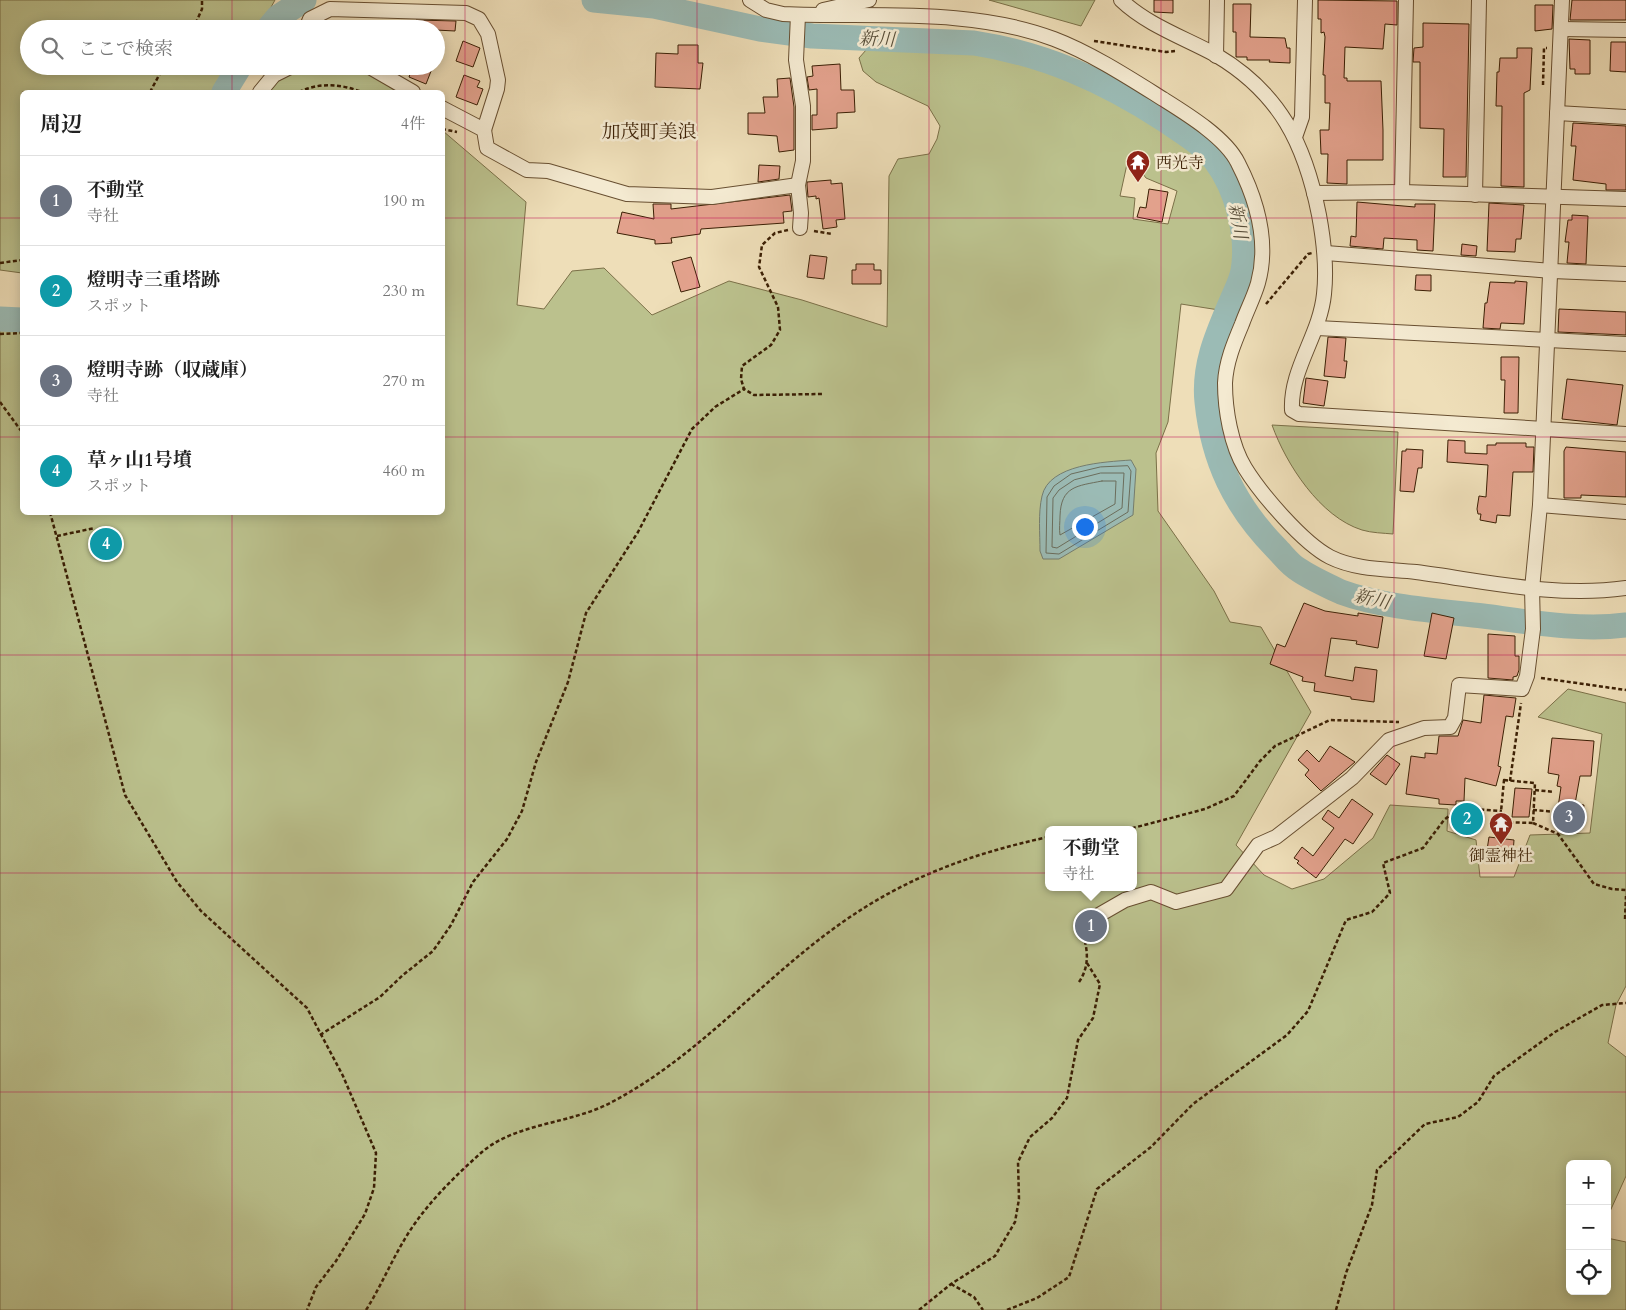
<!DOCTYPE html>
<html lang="ja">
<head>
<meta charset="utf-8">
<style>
	body { margin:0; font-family:Cardo,"Noto Serif JP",serif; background:#f6f6f6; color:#222 }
	.controls { position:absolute; right:15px; bottom:15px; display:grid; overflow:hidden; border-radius:8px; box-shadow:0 2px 12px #0003 }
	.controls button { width:45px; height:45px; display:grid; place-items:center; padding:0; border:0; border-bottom:1px solid #e0e0e0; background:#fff; color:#222; font:25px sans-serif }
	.you { position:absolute; left:1084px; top:526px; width:18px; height:18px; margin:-12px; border:4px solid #fff; border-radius:50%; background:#1a73e8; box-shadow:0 0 0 8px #1a73e833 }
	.badge { display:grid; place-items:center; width:32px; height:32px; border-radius:50%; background:#8f2418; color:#fff; font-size:16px; font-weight:700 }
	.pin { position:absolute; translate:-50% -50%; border:2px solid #fff; box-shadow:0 1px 5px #0006 }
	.popup { position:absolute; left:1045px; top:826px; width:92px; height:65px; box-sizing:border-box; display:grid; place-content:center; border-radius:8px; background:#fff; filter:drop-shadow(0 1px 4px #0005); font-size:16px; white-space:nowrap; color:#767676 }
	.popup b { font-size:19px; color:#222 }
	.popup::after { content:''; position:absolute; left:50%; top:100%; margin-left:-10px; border:10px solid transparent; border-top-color:#fff }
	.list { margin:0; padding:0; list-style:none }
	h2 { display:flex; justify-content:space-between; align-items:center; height:65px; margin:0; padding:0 20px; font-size:21px }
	h2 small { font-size:16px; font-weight:400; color:#767676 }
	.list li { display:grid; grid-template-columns:32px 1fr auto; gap:15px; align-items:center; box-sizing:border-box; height:90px; padding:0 20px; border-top:1px solid #e0e0e0 }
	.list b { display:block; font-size:19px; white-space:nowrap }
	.list p { margin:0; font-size:16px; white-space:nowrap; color:#767676 }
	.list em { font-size:16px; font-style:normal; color:#767676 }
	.icon { flex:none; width:28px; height:28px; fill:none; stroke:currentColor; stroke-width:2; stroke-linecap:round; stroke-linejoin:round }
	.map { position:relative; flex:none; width:1626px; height:1310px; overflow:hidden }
	.search { position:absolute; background:#fff; box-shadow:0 2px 12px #0003; left:20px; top:20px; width:425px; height:55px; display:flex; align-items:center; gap:12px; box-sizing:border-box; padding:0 18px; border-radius:28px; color:#767676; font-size:19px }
	.panel { position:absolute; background:#fff; box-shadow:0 2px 12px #0003; left:20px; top:90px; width:425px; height:425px; border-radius:8px }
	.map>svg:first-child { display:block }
</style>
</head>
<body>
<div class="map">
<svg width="1626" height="1310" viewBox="0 0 1626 1310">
	<rect width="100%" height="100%" fill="#eedeb8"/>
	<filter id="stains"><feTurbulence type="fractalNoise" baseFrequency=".004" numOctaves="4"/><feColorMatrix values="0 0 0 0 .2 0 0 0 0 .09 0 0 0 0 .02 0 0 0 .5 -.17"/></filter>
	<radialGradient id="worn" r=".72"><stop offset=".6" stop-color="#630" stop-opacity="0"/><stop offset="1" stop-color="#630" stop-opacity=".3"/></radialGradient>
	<g fill="#bbc18d" stroke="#7b7048" fill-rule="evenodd">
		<polygon points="0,0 275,0 259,29 29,29 29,66 244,66 236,92 22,92 22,273 0,270"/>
		<polygon points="989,0 1095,0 1081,26"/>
		<path d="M874,41L989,48L1034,60L1088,81L1158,119L1213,164L1230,205L1236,266L1219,310L1181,304L1168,422L1156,453L1158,511L1214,591L1230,622L1261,627L1311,712L1236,845L1264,875L1292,889L1324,879L1373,838L1390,805L1448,809L1447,831L1476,840L1480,877H1514L1530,835L1590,833L1602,734L1538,717L1568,689L1626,703V986L1616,1005L1608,1043L1626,1057V1176L1607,1218V1164H1570V1291H1607V1238L1626,1242V1310H0V327L15,326L22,313V512H442L443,131L526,202L517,305L544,309L572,271L604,268L652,315L729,281L802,300L887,327L889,176L898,159L929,154L937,139L940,126L928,106L876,82L863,71L859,58ZM1129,155L1146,178L1177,191L1168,224L1133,219L1135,198L1120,196ZM1048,830H1134V887H1048Z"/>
		<polygon points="301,66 360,66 397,92 265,92 278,77"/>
		<path d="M1272,425L1398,432L1393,534C1383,533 1372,533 1362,530C1320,517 1286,464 1272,425Z"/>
	</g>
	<path fill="#9bbbb5" stroke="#757d6e" d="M1131,460L1136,469L1133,515L1059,559H1043L1040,551C1040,534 1038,513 1042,496C1049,464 1105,462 1131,460Z"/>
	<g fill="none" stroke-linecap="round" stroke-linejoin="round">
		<g stroke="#6b6d5c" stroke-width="1">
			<polygon points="1128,466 1131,471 1128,512 1059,554 1046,553 1047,497 1054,486 1071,474 1100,467"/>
			<polygon points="1101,473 1124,473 1122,508 1057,548 1052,547 1053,498 1059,490 1074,480"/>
			<path d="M1102,481H1116L1115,504L1060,535C1059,529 1060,522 1060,516C1061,486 1077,486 1102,481Z"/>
		</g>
		<g stroke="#9bbbb5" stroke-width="25">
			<path d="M594,0L654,6L760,29L812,36L974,43C1045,54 1105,81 1165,120C1182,132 1202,143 1215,160C1237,189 1249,235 1243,271C1241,281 1236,291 1232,300C1218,333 1203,365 1207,402C1213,461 1235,506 1276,548C1283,555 1290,565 1299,570C1311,578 1328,586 1341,592C1381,607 1440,611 1483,616C1529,622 1580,631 1626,625"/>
			<polyline points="268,29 278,17 304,0"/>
			<polyline points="224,92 240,66"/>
			<polyline points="0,319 22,320"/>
		</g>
	</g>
	<g fill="#e2a18c" stroke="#3b1f04">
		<polygon points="1154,0 1173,0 1173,13 1154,12"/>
		<polygon points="1318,0 1397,1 1397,25 1385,24 1383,49 1345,47 1344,78 1347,78 1347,81 1381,81 1383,130 1383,160 1347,160 1347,184 1327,183 1328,154 1321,154 1320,130 1329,130 1330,103 1325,103 1325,75 1323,75 1325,37 1324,32 1321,33 1321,19 1318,19"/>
		<polygon points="1572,0 1626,0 1626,20 1570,20"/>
		<polygon points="1233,4 1251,4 1250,37 1285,38 1287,48 1290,48 1290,63 1269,62 1270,60 1247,60 1247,57 1236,57 1236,32 1233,32"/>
		<polygon points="1535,5 1553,5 1552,29 1535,31"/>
		<polygon points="416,20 456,21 455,31 416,29"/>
		<polygon points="1423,23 1469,24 1466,177 1443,177 1444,129 1420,128 1420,62 1413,62 1414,48 1423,47"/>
		<polygon points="1569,39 1590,40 1590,74 1575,74 1575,69 1570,69"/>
		<polygon points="463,41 480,48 473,67 456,61"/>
		<polygon points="1611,42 1626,42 1626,72 1610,71"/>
		<polygon points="678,45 698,45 698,63 703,63 700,89 655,87 656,53 678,54"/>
		<polygon points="1517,48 1532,48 1530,90 1524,93 1524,187 1501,186 1502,106 1496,106 1497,72 1499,72 1500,58 1517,58"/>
		<polygon points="840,64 841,90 854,90 855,112 837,113 837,128 812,130 812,115 817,115 817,89 809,90 807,77 813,76 812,66"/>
		<polygon points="413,66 433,66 426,84 409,77"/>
		<polygon points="464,75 480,81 477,87 483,89 477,105 456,97"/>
		<polygon points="790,78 794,107 794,150 779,152 777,136 748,134 748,113 765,113 763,97 778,97 777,79"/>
		<polygon points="1573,123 1626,126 1626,190 1606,190 1606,184 1573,180 1576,146 1571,146"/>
		<polygon points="759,165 780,166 779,179 758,182"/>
		<polygon points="831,180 831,184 842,183 845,219 836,220 837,227 823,229 819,198 816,199 816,196 808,197 807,185 807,182"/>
		<polygon points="1149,189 1168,192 1162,222 1137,217 1140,207 1146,208"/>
		<polygon points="790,195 792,211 783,212 784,223 701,229 700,234 671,238 672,243 655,244 655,240 617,233 622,212 654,219 653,204 671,204 671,209"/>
		<polygon points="1357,202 1415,207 1415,204 1435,204 1433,251 1417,250 1417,240 1384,238 1383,249 1350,246 1351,236 1356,237"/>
		<polygon points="1489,203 1524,205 1521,239 1516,239 1515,252 1487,251"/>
		<polygon points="1572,215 1588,216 1586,264 1567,263 1569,242 1565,242 1568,220 1572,220"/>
		<polygon points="1462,244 1477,246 1476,256 1461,255"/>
		<polygon points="810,255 827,257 824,279 807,277"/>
		<polygon points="691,257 700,287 681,292 672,262"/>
		<polygon points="856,264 874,264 874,270 881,270 881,284 852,284 852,270 856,270"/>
		<polygon points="1416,275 1431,275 1431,291 1415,290"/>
		<polygon points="1515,281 1527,282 1524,324 1501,323 1500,329 1483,328 1485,303 1487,303 1490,282 1515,283"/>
		<polygon points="1559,309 1626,312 1626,335 1558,332"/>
		<polygon points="1328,337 1346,338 1344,361 1347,361 1345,378 1324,376"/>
		<polygon points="1501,357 1519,357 1518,413 1504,413 1505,380 1501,380"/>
		<polygon points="1306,378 1328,381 1324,406 1303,403"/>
		<polygon points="1567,379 1623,385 1617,425 1562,419"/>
		<polygon points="1448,440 1465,441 1465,453 1487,454 1487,445 1496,445 1496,443 1526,443 1526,447 1534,447 1533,472 1513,472 1510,516 1497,515 1496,523 1480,520 1481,514 1478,514 1477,509 1479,496 1486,497 1488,465 1447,462"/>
		<polygon points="1566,447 1626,452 1626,497 1581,495 1581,498 1564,498 1564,451"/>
		<polygon points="1406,449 1423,450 1422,468 1418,468 1414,492 1400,491 1402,451 1406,451"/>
		<polygon points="1304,603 1325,611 1358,616 1358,613 1383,617 1378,648 1356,644 1357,641 1331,638 1325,676 1353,681 1355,667 1377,670 1374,702 1351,699 1351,697 1314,691 1315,683 1302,681 1303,677 1270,664 1277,644 1285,647"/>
		<polygon points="1432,613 1454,618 1446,659 1424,656"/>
		<polygon points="1488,634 1515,636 1515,656 1519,656 1519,670 1517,676 1513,677 1513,680 1488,678"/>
		<polygon points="1484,695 1516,698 1513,717 1506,716 1498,766 1501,767 1496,786 1465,778 1464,801 1456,801 1456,805 1439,804 1439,799 1406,794 1411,756 1425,758 1425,753 1437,754 1439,736 1458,736 1463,720 1481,723"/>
		<polygon points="1552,738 1594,741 1591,776 1580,776 1575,804 1584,805 1581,828 1560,826 1560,821 1556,821 1561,787 1557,786 1559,775 1548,773"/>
		<polygon points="1330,746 1355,762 1321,791 1305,775 1309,770 1298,760 1307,750 1319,762"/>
		<polygon points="1387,755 1400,764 1386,785 1370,774"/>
		<polygon points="1515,788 1532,789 1529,817 1512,817"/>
		<polygon points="1352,799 1373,814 1353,844 1345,839 1316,878 1297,863 1299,861 1294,858 1302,847 1313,856 1334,828 1322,819 1328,810 1339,818"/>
		<polygon points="1489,837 1514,840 1513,853 1487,850"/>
	</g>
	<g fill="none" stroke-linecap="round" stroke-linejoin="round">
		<g stroke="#684f31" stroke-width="16">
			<g id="street">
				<path d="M750,0L766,10L783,14C872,18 969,7 1054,39C1091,53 1131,79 1163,99C1187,114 1226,138 1238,163C1257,200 1269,243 1258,283C1254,297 1247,310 1242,324C1234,343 1226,362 1225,383C1225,410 1231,445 1245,468C1261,494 1303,543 1330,557C1356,570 1387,569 1416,572C1485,581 1556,598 1626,588"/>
				<path d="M1121,0C1147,25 1185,38 1216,55C1280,93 1305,144 1319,215C1324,242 1327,267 1324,294C1320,335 1290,369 1292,410L1299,414L1626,434"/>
				<polyline points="823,10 869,0"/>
				<polyline points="798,15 796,60 803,106 803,161 798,185 801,213 800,228"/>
				<polyline points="306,29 310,19 330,9 466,13 479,19 488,34 498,80 497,89 484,130"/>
				<polyline points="1561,29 1626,30"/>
				<polyline points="1216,56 1217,0"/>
				<polyline points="368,66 413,92"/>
				<polyline points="260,92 274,75 292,66"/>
				<polyline points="442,108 484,130 487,148 527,170 548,171 627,194 712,197 798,185"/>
				<polyline points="1557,113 1626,117"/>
				<polyline points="1295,137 1302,117 1305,0"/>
				<polyline points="1402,192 1406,0"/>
				<polyline points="1314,193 1402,192 1626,199"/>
				<polyline points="1475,195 1479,0"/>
				<polyline points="1326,253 1552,271 1626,274"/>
				<polyline points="1317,328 1626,344"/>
				<polyline points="1540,505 1626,512"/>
				<polyline points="1085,923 1125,900 1151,892 1176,902 1226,889 1258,845 1276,837 1352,778 1389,740 1424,728 1450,727 1455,718 1459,685 1522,689 1527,676 1533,629 1532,589 1540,505 1562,0"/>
			</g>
		</g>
		<g stroke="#3b1f04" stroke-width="2.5" stroke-dasharray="4 2.5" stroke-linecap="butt">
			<polyline points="193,29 202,9 202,0"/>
			<polyline points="1094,41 1166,52 1175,51"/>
			<polyline points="1543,85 1544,48 1547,48"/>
			<polyline points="150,92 164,66"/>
			<path d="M299,92C320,82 341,84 362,92"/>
			<polyline points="442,129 457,132"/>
			<polyline points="788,230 775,233 762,245 759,267 778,307 780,330 771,345 742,366 741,379 744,389 754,395 822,394"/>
			<polyline points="814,231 832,234"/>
			<polyline points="0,263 22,260"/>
			<polyline points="1266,304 1308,254 1312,253"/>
			<polyline points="0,334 22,333"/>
			<polyline points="0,402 22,432"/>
			<polyline points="50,512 125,795 177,882 201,911 307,1008 343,1076 376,1153 374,1188 365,1214 336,1261 316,1287 307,1310"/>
			<polyline points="57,536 95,528"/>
			<polyline points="1541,678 1626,690"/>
			<polygon points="1504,780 1535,783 1533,823 1500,822"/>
			<polyline points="1510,781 1521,703"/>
			<polyline points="1535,790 1554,792"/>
			<polyline points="1533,810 1557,812"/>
			<polyline points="1533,823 1558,834 1594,884 1612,889 1626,890"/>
			<polyline points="1080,830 1089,828 1133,828 1205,809 1234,796 1260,761 1275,746 1330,720 1399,722"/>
			<polyline points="1503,839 1506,822"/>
			<polyline points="1625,919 1626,896"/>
			<path d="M1079,982C1089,967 1088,953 1084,937"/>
			<polyline points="320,1035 380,997 403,975 433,951 451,925 473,882 507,839 522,811 536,762 568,682 586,613 638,532 692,429 715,407 744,389"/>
			<polyline points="951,1284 974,1297 983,1310"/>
			<path d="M366,1310C380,1288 390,1264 403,1242C423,1207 453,1178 482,1152C516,1123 570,1124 610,1103C697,1058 761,980 840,924C906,877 971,854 1048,837"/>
			<polyline points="919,1310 951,1284 995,1256 1015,1222 1019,1199 1018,1162 1030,1137 1052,1118 1067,1098 1078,1040 1093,1018 1100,984 1087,963"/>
			<polyline points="1007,1310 1037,1298 1069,1277 1097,1189 1151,1147 1193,1104 1287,1035 1308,1011 1346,920 1372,912 1390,893 1383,863 1423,848 1444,820 1459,808 1502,811"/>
			<polyline points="1336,1310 1346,1273 1372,1205 1377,1170 1425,1124 1458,1117 1478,1102 1494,1076 1555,1032 1602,1005 1626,1003"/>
		</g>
		<use href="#street" stroke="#f4ead1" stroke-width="14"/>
	</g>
	<path fill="none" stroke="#c2185b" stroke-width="1" stroke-opacity="0.55" d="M232,0V29M465,0V1310M697,0V1310M929,0V1310M1161,0V1310M1394,0V1310M232,66V92M0,218H22M442,218H1626M0,437H22M442,437H1626M232,512V1310M0,655H1626M0,873H1626M0,1092H1626"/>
	<defs>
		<g id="temple-pin" transform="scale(1.25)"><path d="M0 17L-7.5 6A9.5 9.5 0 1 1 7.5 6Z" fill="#8f2418" stroke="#f4ead1"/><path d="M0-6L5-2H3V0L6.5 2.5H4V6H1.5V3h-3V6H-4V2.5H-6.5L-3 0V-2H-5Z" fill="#fff"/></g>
	</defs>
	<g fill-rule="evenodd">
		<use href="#temple-pin" x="1138" y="162"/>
		<use href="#temple-pin" x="1501" y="824"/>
	</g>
	<g text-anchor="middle" stroke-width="5" stroke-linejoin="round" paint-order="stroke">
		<g font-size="16" fill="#3b1f04" stroke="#f4ead1" text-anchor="start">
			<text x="1156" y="168">西光寺</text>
			<text x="1501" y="861" text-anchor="middle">御霊神社</text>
		</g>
		<g font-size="18" font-style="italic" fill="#584e39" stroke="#f4ead1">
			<text transform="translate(877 39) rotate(2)" y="6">新川</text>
			<text transform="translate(1238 221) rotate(80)" y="6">新川</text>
			<text transform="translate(1372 599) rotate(13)" y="6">新川</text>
		</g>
		<g font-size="19" fill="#3b1f04" stroke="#f4ead1">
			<text x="649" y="138">加茂町美浪</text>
		</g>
	</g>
	<rect width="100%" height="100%" filter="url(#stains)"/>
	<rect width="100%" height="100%" fill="url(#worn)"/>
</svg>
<div class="controls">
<button>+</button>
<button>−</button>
<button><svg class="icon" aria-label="locate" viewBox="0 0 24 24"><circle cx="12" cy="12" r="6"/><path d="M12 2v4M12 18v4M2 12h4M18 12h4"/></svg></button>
</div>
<div class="you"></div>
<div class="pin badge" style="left:1091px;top:926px;background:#6b7280">1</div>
<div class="popup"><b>不動堂</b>寺社</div>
<div class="pin badge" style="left:1467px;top:819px;background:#0f9aa8">2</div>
<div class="pin badge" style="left:1569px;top:817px;background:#6b7280">3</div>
<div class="pin badge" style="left:106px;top:544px;background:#0f9aa8">4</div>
<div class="search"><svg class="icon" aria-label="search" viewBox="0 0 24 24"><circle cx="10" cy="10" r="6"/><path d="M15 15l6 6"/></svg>ここで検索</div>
<section class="panel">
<h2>周辺<small>4件</small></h2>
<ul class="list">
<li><span class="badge" style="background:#6b7280">1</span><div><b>不動堂</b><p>寺社</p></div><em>190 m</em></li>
<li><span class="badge" style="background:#0f9aa8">2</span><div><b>燈明寺三重塔跡</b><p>スポット</p></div><em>230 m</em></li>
<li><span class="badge" style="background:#6b7280">3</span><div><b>燈明寺跡（収蔵庫）</b><p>寺社</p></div><em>270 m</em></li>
<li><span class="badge" style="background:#0f9aa8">4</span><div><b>草ヶ山1号墳</b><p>スポット</p></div><em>460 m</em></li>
</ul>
</section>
</div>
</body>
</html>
